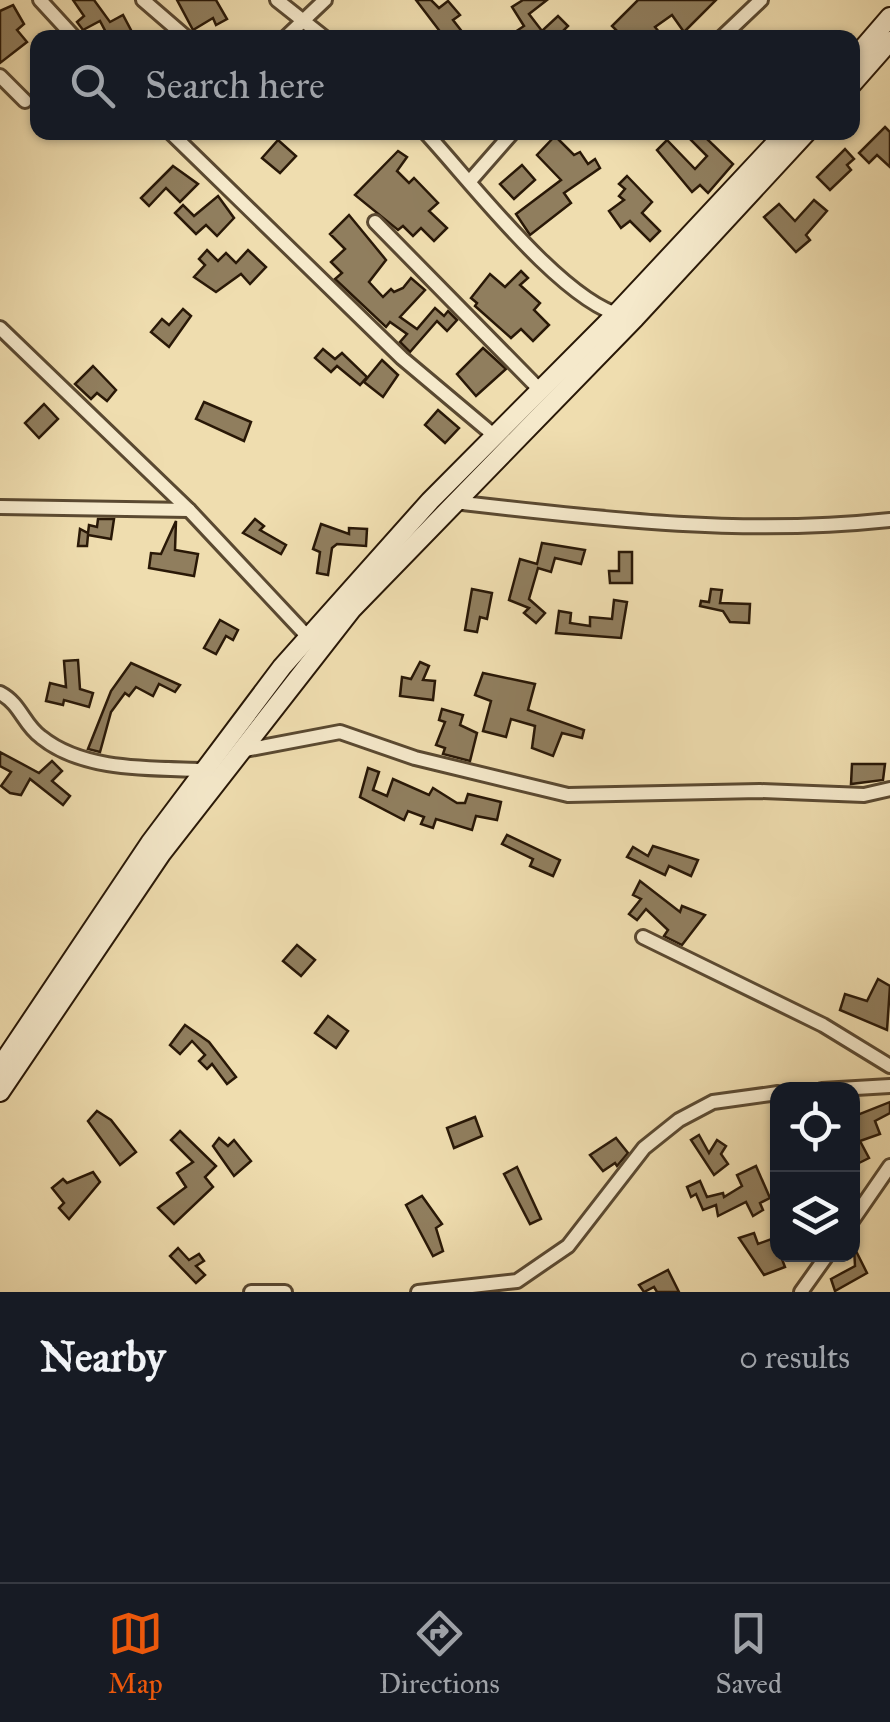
<!DOCTYPE html>
<html lang="en">
<head>
<meta charset="utf-8">
<style>
	body { margin:0; font-family:"IM FELL Great Primer",serif; background:#242831; color:#f1f3f6 }
	.controls { position:absolute; right:30px; bottom:30px; display:grid; overflow:hidden; border-radius:20px; box-shadow:0 2px 8px #0004 }
	.controls button { width:90px; height:90px; display:grid; place-items:center; padding:0; border:0; border-bottom:2px solid #363941; background:#171b24; color:#f1f3f6; font:50px sans-serif }
	.list { margin:0; padding:0; list-style:none }
	h2 { display:flex; justify-content:space-between; align-items:center; height:130px; margin:0; padding:0 40px; font-size:42px }
	h2 small { font-size:32px; font-weight:400; color:#9ea1a6 }
	.icon { flex:none; width:55px; height:55px; fill:none; stroke:currentColor; stroke-width:2; stroke-linecap:round; stroke-linejoin:round }
	.map { position:relative; flex:none; width:890px; height:1292px; overflow:hidden }
	.search { position:absolute; background:#171b24; box-shadow:0 2px 8px #0004; left:30px; right:30px; top:30px; height:110px; display:flex; align-items:center; gap:25px; box-sizing:border-box; padding:0 35px; border-radius:20px; color:#9ea1a6; font-size:38px }
	.sheet { height:290px; background:#171b24 }
	nav { display:flex; justify-content:space-around; align-items:center; box-sizing:border-box; height:140px; border-top:2px solid #363941; background:#171b24; font-size:28px; color:#9ea1a6 }
	nav a { display:grid; justify-items:center; gap:5px }
	nav .on { color:#ea580c }
	.map>svg:first-child { display:block }
</style>
</head>
<body>
<div class="map">
<svg width="890" height="1292" viewBox="0 0 890 1292">
	<rect width="100%" height="100%" fill="#efddaf"/>
	<filter id="stains"><feTurbulence type="fractalNoise" baseFrequency=".002" numOctaves="4"/><feColorMatrix values="0 0 0 0 .2 0 0 0 0 .09 0 0 0 0 .02 0 0 0 .5 -.17"/></filter>
	<radialGradient id="worn" r=".72"><stop offset=".6" stop-color="#630" stop-opacity="0"/><stop offset="1" stop-color="#630" stop-opacity=".3"/></radialGradient>
	<g fill="#907e5e" stroke="#291807" stroke-width="2.5">
		<polygon points="73,0 94,0 110,22 123,15 132,32 109,38 100,21 83,30 77,22 84,16"/>
		<polygon points="177,0 216,0 227,19 216,25 213,18 193,30"/>
		<polygon points="416,0 431,0 439,8 448,1 460,15 453,20 467,38 445,38"/>
		<polygon points="523,0 547,0 529,14 542,31 558,16 568,26 561,33 565,38 519,38 515,32 524,26 512,7"/>
		<polygon points="638,0 716,0 684,32 672,15 655,27 664,38 645,38 640,32 635,38 624,38 612,26"/>
		<polygon points="13,5 24,24 17,30 27,42 0,63 0,11"/>
		<polygon points="885,127 890,132 890,167 877,155 869,163 859,153"/>
		<polygon points="683,132 716,132 708,140 733,164 708,193 700,185 692,192 657,150 667,140 695,169 707,156"/>
		<polygon points="555,136 574,155 580,152 588,164 595,159 600,168 564,193 571,203 530,235 516,214 561,180 537,155"/>
		<polygon points="278,140 296,156 280,173 262,158"/>
		<polygon points="845,149 854,159 847,165 851,170 830,190 817,177"/>
		<polygon points="398,151 407,157 397,171 409,183 414,178 438,203 429,211 447,228 434,241 421,228 413,236 403,226 398,230 355,195"/>
		<polygon points="522,165 535,180 514,199 500,184"/>
		<polygon points="173,166 198,184 180,202 166,188 149,206 141,198"/>
		<polygon points="627,176 652,202 642,213 660,231 650,241 630,221 621,228 609,211 624,200 619,196 625,189 619,184"/>
		<polygon points="218,196 234,218 217,236 206,225 196,234 175,213 183,205 194,216"/>
		<polygon points="814,200 827,211 806,235 810,240 796,252 764,217 779,204 795,221"/>
		<polygon points="349,215 386,260 369,282 383,297 391,289 394,292 403,288 411,278 425,290 400,317 417,329 435,308 444,316 448,311 457,320 447,331 437,321 410,352 400,342 407,334 390,322 386,327 335,279 342,273 331,262 345,249 330,234"/>
		<polygon points="207,250 218,261 226,253 236,263 248,250 266,267 250,284 241,274 216,292 194,277 205,265 199,259"/>
		<polygon points="521,271 528,278 520,285 540,303 534,310 549,325 533,341 521,329 511,338 475,306 477,303 471,298 490,274 505,287"/>
		<polygon points="183,309 191,316 169,347 151,332 162,319 169,325"/>
		<polygon points="483,348 506,369 476,396 457,374"/>
		<polygon points="323,349 335,359 342,353 367,377 360,385 337,366 331,372 315,358"/>
		<polygon points="382,360 398,375 383,397 364,382"/>
		<polygon points="93,366 116,390 107,401 97,393 91,399 75,384"/>
		<polygon points="204,402 251,422 244,441 196,419"/>
		<polygon points="44,404 58,419 39,438 25,423"/>
		<polygon points="438,410 459,428 445,443 425,425"/>
		<polygon points="98,519 114,519 111,539 88,535 87,546 78,546 80,529 88,533 89,525 97,527"/>
		<polygon points="255,519 264,526 260,530 286,545 281,554 243,533"/>
		<polygon points="176,521 175,550 198,554 194,576 149,568 151,553 161,554"/>
		<polygon points="321,524 349,534 349,528 367,529 366,546 337,544 332,548 328,575 317,573 320,552 313,549"/>
		<polygon points="542,543 585,550 581,564 555,558 551,572 538,568 529,599 545,613 536,623 524,613 529,608 509,600 520,559 537,564"/>
		<polygon points="619,552 632,552 632,583 610,583 609,571 619,571"/>
		<polygon points="472,589 492,593 487,619 480,617 477,632 465,630"/>
		<polygon points="711,589 722,590 720,603 750,604 749,623 730,622 723,611 700,606 701,601 709,602"/>
		<polygon points="614,600 627,602 621,638 556,633 559,611 571,613 570,623 590,626 590,617 612,619"/>
		<polygon points="220,620 238,630 233,640 226,636 216,654 204,648"/>
		<polygon points="78,660 80,689 93,693 89,707 64,700 63,705 46,701 50,683 66,687 64,661"/>
		<polygon points="420,662 429,666 423,680 435,681 433,700 400,696 402,677 411,679"/>
		<polygon points="131,663 180,685 175,692 159,684 153,696 136,687 129,696 125,693 111,712 100,752 88,749 111,691"/>
		<polygon points="483,673 535,684 528,710 584,730 582,738 562,733 553,756 532,748 535,726 511,719 506,737 483,731 491,701 475,695"/>
		<polygon points="442,709 463,715 460,725 477,733 470,761 443,754 445,748 436,745 445,722 439,720"/>
		<polygon points="0,752 39,773 52,761 62,771 52,781 70,796 63,805 30,779 21,795 10,793 1,786 11,772 0,766"/>
		<polygon points="852,764 885,764 883,780 851,784"/>
		<polygon points="368,768 379,772 373,790 387,796 393,779 429,795 433,788 457,803 465,803 468,794 501,802 497,820 476,816 472,830 436,819 433,828 421,824 424,817 408,811 404,820 360,797"/>
		<polygon points="507,835 560,860 553,876 530,866 533,859 502,844"/>
		<polygon points="653,846 698,860 691,876 669,866 665,875 627,857 633,847 648,856"/>
		<polygon points="640,881 680,912 682,906 705,915 682,945 664,936 668,930 646,909 637,920 629,914 641,899 633,895"/>
		<polygon points="297,945 315,960 301,976 283,961"/>
		<polygon points="878,979 890,986 887,1030 840,1010 845,994 867,1001"/>
		<polygon points="328,1016 348,1031 336,1048 315,1033"/>
		<polygon points="185,1025 209,1042 236,1077 227,1084 212,1064 207,1069 199,1061 205,1055 192,1041 180,1054 170,1045"/>
		<polygon points="890,1102 890,1113 875,1121 880,1134 860,1141 869,1158 859,1163 852,1152 852,1117"/>
		<polygon points="97,1111 111,1120 136,1152 120,1165 88,1121"/>
		<polygon points="475,1117 482,1136 454,1148 447,1128"/>
		<polygon points="180,1131 216,1166 205,1177 213,1187 174,1224 158,1208 186,1187 177,1173 193,1162 171,1140"/>
		<polygon points="699,1135 709,1153 717,1140 726,1146 721,1154 728,1164 714,1175 691,1140"/>
		<polygon points="219,1138 228,1146 234,1140 251,1161 234,1176 213,1146"/>
		<polygon points="616,1138 628,1153 617,1166 615,1163 603,1171 590,1155"/>
		<polygon points="756,1166 770,1198 760,1203 763,1210 753,1216 746,1202 718,1216 716,1205 703,1210 696,1194 691,1197 687,1187 700,1181 707,1197 723,1193 724,1197 742,1186 737,1175"/>
		<polygon points="517,1167 541,1219 530,1224 504,1174"/>
		<polygon points="93,1172 100,1182 69,1219 59,1208 64,1203 52,1188 63,1179 67,1183"/>
		<polygon points="422,1196 442,1224 436,1228 443,1251 433,1256 406,1205"/>
		<polygon points="754,1233 758,1244 774,1238 785,1267 764,1275 739,1238"/>
		<polygon points="854,1247 867,1273 835,1291 831,1279 855,1266"/>
		<polygon points="178,1248 189,1260 199,1254 204,1261 196,1266 205,1275 196,1283 170,1256"/>
		<polygon points="668,1270 679,1292 657,1292 654,1287 644,1292 639,1285"/>
	</g>
	<g fill="none" stroke-linecap="round" stroke-linejoin="round">
		<g stroke="#5a4931" stroke-width="18">
			<g id="street">
				<polyline points="40,0 75,38"/>
				<polyline points="143,0 187,38"/>
				<polyline points="277,0 325,38"/>
				<polyline points="285,38 325,0"/>
				<polyline points="721,38 761,0"/>
				<polyline points="0,76 25,101"/>
				<polyline points="170,132 402,358 496,437"/>
				<path d="M425,132C469,179 562,302 623,316"/>
				<polyline points="470,181 513,132"/>
				<polyline points="375,222 541,391"/>
				<polyline points="0,328 189,510 308,637"/>
				<path d="M454,502C602,519 741,536 890,520"/>
				<polyline points="0,507 189,510"/>
				<path d="M0,693C21,704 23,724 41,737C84,772 153,768 206,770"/>
				<polyline points="240,751 340,732 415,758 568,795 760,791 864,795 890,789"/>
				<polyline points="643,937 823,1025 890,1066"/>
				<polyline points="822,1090 890,1086"/>
				<polyline points="852,1221 890,1166"/>
				<polyline points="251,1292 285,1292"/>
				<polyline points="418,1292 517,1281 568,1246 644,1148 679,1120 713,1102 778,1093"/>
				<polyline points="801,1292 828,1254"/>
			</g>
		</g>
		<g stroke="#291807" stroke-width="22">
			<g id="secondary">
				<polyline points="852,61 890,17"/>
				<polyline points="852,84 890,41"/>
				<polyline points="0,1067 150,843 282,667 430,501 616,314 786,132"/>
				<polyline points="0,1092 161,854 352,609 635,318 807,132"/>
			</g>
		</g>
		<use href="#street" stroke="#f5e9cb" stroke-width="12"/>
		<use href="#secondary" stroke="#f5e9cb" stroke-width="18"/>
	</g>
	<rect width="100%" height="100%" filter="url(#stains)"/>
	<rect width="100%" height="100%" fill="url(#worn)"/>
</svg>
<div class="controls">
<button><svg class="icon" aria-label="locate" viewBox="0 0 24 24"><circle cx="12" cy="12" r="6"/><path d="M12 2v4M12 18v4M2 12h4M18 12h4"/></svg></button>
<button><svg class="icon" aria-label="layers" viewBox="0 0 24 24"><path d="M12 4l9 5-9 5-9-5zM3 14l9 5 9-5"/></svg></button>
</div>
<div class="search"><svg class="icon" aria-label="search" viewBox="0 0 24 24"><circle cx="10" cy="10" r="6"/><path d="M15 15l6 6"/></svg>Search here</div>
</div>
<section class="sheet">
<h2>Nearby<small>0 results</small></h2>
<ul class="list">
</ul>
</section>
<nav>
<a class="on"><svg class="icon" aria-label="map" viewBox="0 0 24 24"><path d="M3 6l6-2 6 2 6-2v14l-6 2-6-2-6 2zM9 4v14M15 6v14"/></svg>Map</a>
<a><svg class="icon" aria-label="directions" viewBox="0 0 24 24"><path d="M12 3l9 9-9 9-9-9zM9 14v-3h6M13 9l2 2-2 2"/></svg>Directions</a>
<a><svg class="icon" aria-label="saved" viewBox="0 0 24 24"><path d="M7 4h10v16l-5-4-5 4z"/></svg>Saved</a>
</nav>
</body>
</html>
